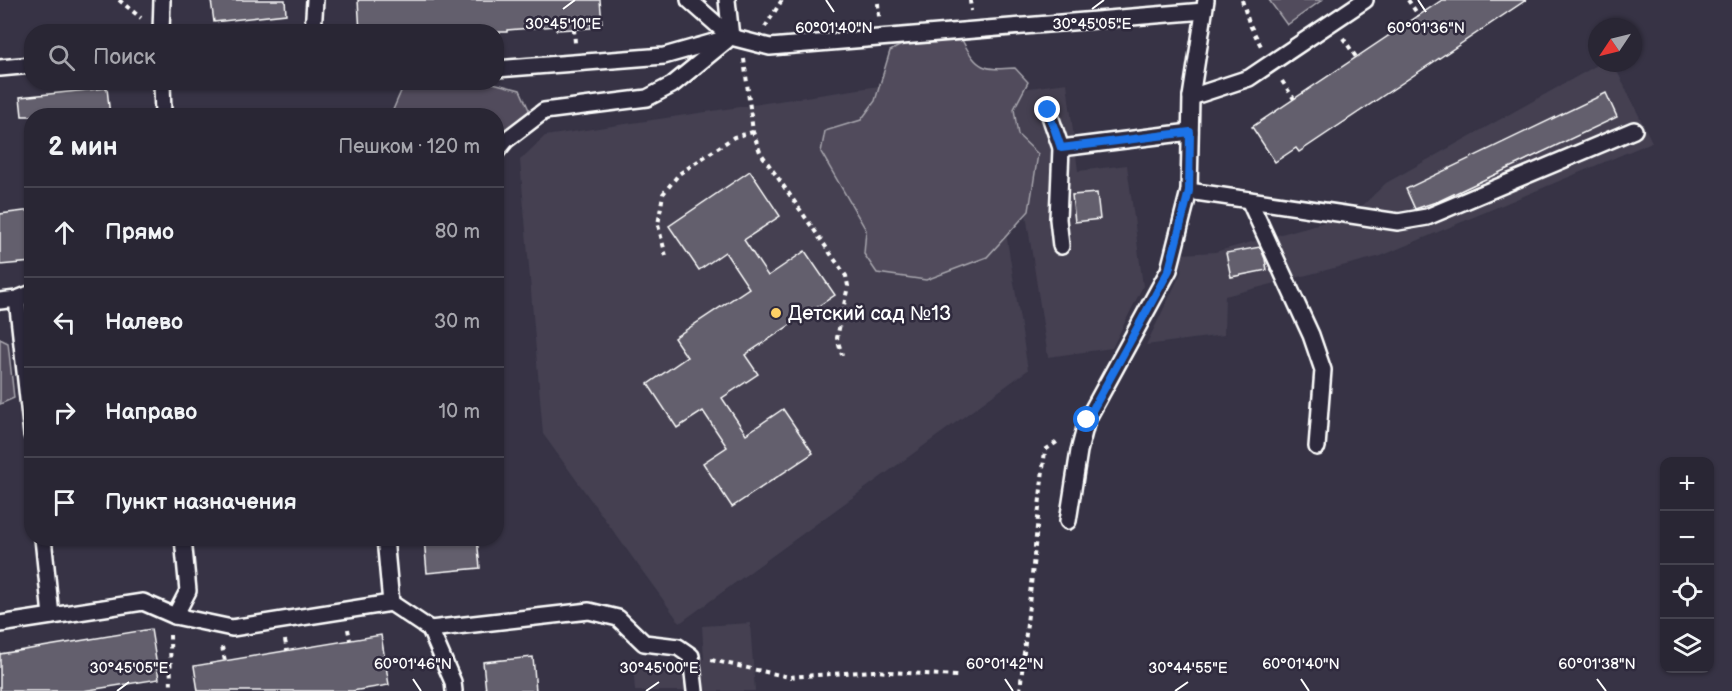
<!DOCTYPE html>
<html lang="ru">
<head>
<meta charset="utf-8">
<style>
	body { margin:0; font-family:"Balsamiq Sans",sans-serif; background:#353240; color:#f1f3f6 }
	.controls { position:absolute; right:18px; bottom:18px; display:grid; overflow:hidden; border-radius:12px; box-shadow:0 2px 4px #0004 }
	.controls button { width:54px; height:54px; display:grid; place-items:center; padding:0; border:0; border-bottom:2px solid #45434f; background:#292634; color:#f1f3f6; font:30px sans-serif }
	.compass { position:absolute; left:1588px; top:18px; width:54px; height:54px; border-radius:50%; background:#292634; box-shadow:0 2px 4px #0004; rotate:235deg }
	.stop { position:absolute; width:18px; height:18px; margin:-14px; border:4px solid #1a73e8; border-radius:50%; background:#fff }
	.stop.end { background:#1a73e8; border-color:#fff; box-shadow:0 2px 6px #0008 }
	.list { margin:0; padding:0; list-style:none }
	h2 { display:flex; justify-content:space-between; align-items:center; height:78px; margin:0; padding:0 24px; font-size:26px }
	h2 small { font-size:20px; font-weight:400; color:#a5a5ac }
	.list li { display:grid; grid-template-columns:39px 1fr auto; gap:18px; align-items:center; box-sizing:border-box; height:90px; padding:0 24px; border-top:2px solid #45434f }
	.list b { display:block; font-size:22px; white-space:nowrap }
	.list em { font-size:20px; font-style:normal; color:#a5a5ac }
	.icon { flex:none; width:33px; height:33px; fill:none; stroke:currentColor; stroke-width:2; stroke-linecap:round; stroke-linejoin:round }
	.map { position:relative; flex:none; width:1732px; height:691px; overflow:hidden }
	.search { position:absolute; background:#292634; box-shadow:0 2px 4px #0004; left:24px; top:24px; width:480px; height:66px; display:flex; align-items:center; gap:15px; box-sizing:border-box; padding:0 21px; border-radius:24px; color:#a5a5ac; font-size:22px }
	.panel { position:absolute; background:#292634; box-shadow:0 2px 4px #0004; left:24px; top:108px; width:480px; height:438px; border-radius:24px }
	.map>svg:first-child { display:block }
</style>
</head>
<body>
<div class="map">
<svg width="1732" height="691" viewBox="0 0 1732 691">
	<rect width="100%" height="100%" fill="#373345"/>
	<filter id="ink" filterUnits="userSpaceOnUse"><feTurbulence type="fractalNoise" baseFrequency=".0167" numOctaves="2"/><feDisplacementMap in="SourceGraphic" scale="12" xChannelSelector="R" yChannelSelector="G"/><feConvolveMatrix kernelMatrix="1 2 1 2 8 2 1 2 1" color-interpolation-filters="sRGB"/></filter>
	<g filter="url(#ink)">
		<g fill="#444051">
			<polygon points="1601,63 1613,63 1652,142 1381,256 1225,296 1224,335 1146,345 1181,273 1182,254 1215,252 1354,214 1386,183"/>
			<polygon points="980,71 1028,370 680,623 543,434 520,160 545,136"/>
			<polygon points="1067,83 1078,171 1127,165 1143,286 1112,348 1048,357 1007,91"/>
			<polygon points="750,623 755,691 635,691 633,664 704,659 702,626"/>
		</g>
		<g fill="#514c5c" stroke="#a8a6ae" stroke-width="1.5">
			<polygon points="1269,0 1322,0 1287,25"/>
			<path d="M962,40C978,70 983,70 1015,68L1028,82L1014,109L1018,135L1038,154L1029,211L987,257L926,280L877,273L864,254L866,230L821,152L825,131L861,120L875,101L890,51L907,42Z"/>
			<polygon points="493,83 520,90 530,112 500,133 497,138 496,116 395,115 393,110 402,89"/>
			<polygon points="0,339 8,343 14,398 0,404"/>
		</g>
		<g fill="#635f6d" stroke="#fff" stroke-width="1.5">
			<polygon points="211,0 285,0 286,14 214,22"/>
			<polygon points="358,0 600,0 602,23 591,23 591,28 556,30 556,26 507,30 507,32 360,32"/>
			<polygon points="1442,0 1526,0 1299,152 1296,148 1275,162 1252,127"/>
			<polygon points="107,88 110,116 22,116 20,97"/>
			<polygon points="1606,93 1617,117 1439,201 1415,209 1406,189"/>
			<polygon points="750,171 780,216 744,240 768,276 805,251 835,295 745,355 758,374 722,398 746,434 783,409 813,453 732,507 703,463 727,447 703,411 677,428 648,384 687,357 674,338 749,288 725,252 699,270 669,226"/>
			<polygon points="1097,193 1100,219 1075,222 1072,195"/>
			<polygon points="32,210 32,262 0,265 0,214"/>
			<polygon points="1260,247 1265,259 1267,270 1231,277 1226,253"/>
			<polygon points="424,538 477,538 480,568 427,573"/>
			<polygon points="151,629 159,679 83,691 0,691 0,654"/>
			<polygon points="381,635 389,685 352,691 198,691 194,666"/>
			<polygon points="533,657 536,691 486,691 483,662"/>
		</g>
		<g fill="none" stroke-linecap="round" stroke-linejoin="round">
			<g stroke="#fff" stroke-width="20">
				<g id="service">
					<polyline points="689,0 731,37"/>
					<polyline points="727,0 731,37"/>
					<polyline points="161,32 162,0"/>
					<polyline points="313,32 315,0"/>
					<polyline points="0,68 32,65"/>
					<polyline points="496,69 664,56 731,37 770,47 1204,11"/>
					<polyline points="162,82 163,116"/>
					<polyline points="1191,97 1249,78 1365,0"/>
					<polyline points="1048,110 1061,148 1058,219 1061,246"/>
					<polyline points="1061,148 1190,132"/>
					<polyline points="496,152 506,140 544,111 647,98 672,85 726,41"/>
					<polyline points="1189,191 1398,222 1427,217 1634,130"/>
					<polyline points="1249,200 1311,335 1323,370 1317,447"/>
					<polyline points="17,299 32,435"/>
					<polyline points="0,301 17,299 32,293"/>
					<polyline points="1068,521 1079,451 1087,420 1169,270 1189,191 1191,97 1206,0"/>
					<polyline points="43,538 51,616"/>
					<polyline points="385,538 391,603"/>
					<polyline points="175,616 188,591 183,538"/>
					<polyline points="0,624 143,602 175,616 232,628 391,603 430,629 453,682 454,691"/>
					<polyline points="430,629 589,611 618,618 644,643 678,647 691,656 695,691"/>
				</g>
			</g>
			<g stroke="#fff" stroke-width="4" stroke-dasharray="4.5 4.5" stroke-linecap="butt">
				<polyline points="119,0 141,18"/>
				<polyline points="970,0 971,11"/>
				<polyline points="1242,0 1249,23 1261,46"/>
				<polyline points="1408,0 1419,16"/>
				<polyline points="878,3 879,17"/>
				<polyline points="765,27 782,0"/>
				<polyline points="574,29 575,43"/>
				<polyline points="1343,38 1356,57"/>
				<polyline points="744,59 753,132 760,152 846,276 848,286 837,338 842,355"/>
				<polyline points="1282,81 1294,99"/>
				<polyline points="666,256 658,225 663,194 679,174 734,137 753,132"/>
				<polyline points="404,540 421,538"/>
				<polyline points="348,629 350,640"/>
				<polyline points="170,635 171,691"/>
				<polyline points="285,640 287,651"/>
				<polyline points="222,647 225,661"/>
				<polyline points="711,660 789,677 874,671 957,676"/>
				<polyline points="1020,691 1045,450 1060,440"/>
			</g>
			<use href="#service" stroke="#2f2a3d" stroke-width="15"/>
		</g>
	</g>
	<g fill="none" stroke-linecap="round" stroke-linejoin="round" filter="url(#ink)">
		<polyline stroke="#1a73e8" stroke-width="8" points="1048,110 1061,148 1190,132 1189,191 1169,270 1087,420"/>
	</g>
	<path fill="none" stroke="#fff" stroke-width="2" d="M826,0L834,12M1418,0L1426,12M563,9L575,0M1092,9L1104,0M413,679L421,691M1005,679L1013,691M1301,679L1309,691M1597,679L1606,691M117,691L129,682M646,691L659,682M1175,691L1188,682"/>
	<circle fill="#ffd166" stroke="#2f2a3d" stroke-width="2" cx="776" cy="313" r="6"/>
	<g text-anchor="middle" stroke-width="5" stroke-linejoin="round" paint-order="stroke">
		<g font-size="20" fill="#fff" stroke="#2f2a3d" text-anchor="start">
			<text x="788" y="320">Детский сад №13</text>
		</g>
	</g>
	<g font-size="15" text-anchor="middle" fill="#fff" stroke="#2f2a3d" stroke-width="5" stroke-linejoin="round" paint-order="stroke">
		<text x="1092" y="29">30°45'05"E</text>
		<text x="563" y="29">30°45'10"E</text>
		<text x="1426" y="33">60°01'36"N</text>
		<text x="834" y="33">60°01'40"N</text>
		<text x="413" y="669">60°01'46"N</text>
		<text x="1005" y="669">60°01'42"N</text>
		<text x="1301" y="669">60°01'40"N</text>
		<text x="1597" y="669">60°01'38"N</text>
		<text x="129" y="673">30°45'05"E</text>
		<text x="659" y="673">30°45'00"E</text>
		<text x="1188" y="673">30°44'55"E</text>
	</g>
</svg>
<div class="controls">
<button>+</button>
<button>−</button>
<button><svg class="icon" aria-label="locate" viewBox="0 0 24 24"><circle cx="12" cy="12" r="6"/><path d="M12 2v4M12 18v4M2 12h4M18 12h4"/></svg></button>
<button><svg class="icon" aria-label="layers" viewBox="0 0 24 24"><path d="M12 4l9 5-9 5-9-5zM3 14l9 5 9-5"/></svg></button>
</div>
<svg class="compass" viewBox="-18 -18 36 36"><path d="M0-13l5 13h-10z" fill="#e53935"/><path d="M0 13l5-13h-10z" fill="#a5a5ac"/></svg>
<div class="stop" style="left:1087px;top:420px"></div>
<div class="stop end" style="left:1048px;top:110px"></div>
<div class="search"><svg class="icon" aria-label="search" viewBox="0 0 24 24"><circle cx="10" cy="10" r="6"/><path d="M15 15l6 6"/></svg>Поиск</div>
<section class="panel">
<h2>2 мин<small>Пешком · 120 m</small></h2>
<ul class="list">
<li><svg class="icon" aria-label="ahead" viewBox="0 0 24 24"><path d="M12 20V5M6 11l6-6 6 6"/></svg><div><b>Прямо</b></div><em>80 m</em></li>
<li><svg class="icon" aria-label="left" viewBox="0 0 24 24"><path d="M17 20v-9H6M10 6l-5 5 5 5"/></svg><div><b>Налево</b></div><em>30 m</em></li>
<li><svg class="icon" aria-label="right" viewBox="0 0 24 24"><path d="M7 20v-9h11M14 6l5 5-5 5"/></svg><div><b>Направо</b></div><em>10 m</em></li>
<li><svg class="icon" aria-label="arrive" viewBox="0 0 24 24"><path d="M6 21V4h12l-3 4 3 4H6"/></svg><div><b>Пункт назначения</b></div></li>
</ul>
</section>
</div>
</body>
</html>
